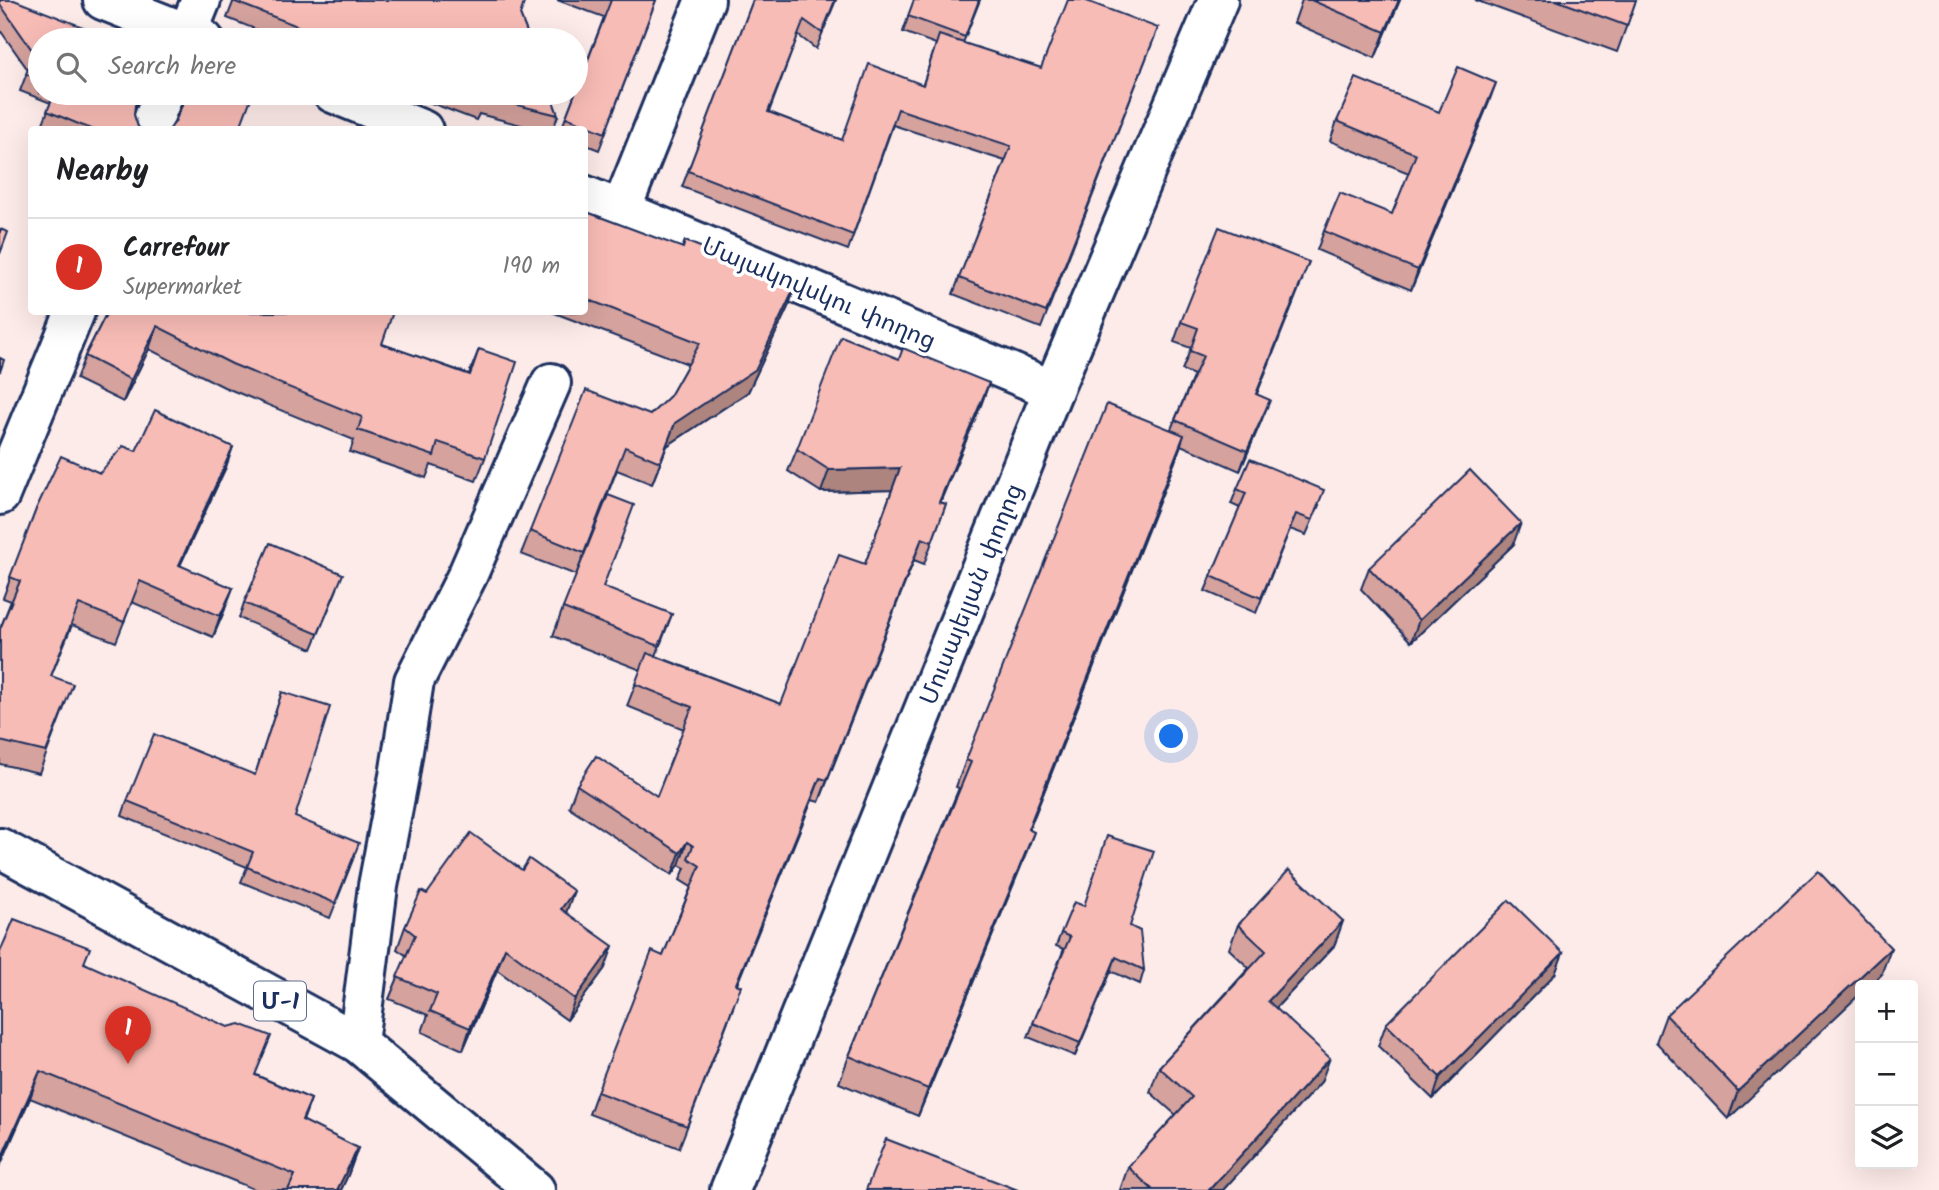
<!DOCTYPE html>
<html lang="en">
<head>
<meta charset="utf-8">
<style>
	body { margin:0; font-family:Kalam,"Noto Sans Armenian",sans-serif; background:#f2f2f2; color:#202124 }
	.controls { position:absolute; right:21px; bottom:21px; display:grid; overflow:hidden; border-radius:7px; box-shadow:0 7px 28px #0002 }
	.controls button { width:63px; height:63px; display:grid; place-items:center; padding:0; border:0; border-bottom:2px solid #e0e0e0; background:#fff; color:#202124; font:35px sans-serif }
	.you { position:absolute; left:1172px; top:737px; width:24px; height:24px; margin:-18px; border:5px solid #fff; border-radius:50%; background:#1a73e8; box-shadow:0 0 0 10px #1a73e833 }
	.badge { display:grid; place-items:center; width:46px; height:46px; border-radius:50%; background:#d93025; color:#fff; font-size:23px; font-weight:700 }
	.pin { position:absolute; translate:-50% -58px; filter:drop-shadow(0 2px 4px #0008) }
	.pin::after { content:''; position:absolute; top:37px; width:24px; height:21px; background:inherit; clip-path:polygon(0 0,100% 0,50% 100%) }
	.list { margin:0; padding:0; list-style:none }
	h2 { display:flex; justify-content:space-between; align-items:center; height:91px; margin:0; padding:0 28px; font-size:30px }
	h2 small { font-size:23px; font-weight:400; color:#757577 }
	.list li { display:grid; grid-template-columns:46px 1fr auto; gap:21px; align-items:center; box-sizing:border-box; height:98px; padding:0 28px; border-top:2px solid #e0e0e0 }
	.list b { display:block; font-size:26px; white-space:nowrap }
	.list p { margin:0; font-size:23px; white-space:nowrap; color:#757577 }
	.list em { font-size:23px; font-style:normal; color:#757577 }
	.icon { flex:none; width:38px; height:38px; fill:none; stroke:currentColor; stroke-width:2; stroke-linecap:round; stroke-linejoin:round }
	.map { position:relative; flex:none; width:1939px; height:1190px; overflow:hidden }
	.search { position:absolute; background:#fff; box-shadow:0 7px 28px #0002; left:28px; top:28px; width:560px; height:77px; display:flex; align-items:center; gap:18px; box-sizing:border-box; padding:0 24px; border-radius:38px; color:#757577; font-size:26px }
	.panel { position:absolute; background:#fff; box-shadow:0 7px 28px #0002; left:28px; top:126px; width:560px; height:189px; border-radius:7px }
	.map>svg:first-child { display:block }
</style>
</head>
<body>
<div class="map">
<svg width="1939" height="1190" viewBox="0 0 1939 1190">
	<rect width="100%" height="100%" fill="#fdebe9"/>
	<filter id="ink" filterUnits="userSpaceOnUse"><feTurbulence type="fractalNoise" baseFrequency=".0143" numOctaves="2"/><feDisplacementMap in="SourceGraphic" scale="14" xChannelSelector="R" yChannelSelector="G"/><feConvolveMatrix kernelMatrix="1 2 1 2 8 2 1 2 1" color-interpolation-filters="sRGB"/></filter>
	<g filter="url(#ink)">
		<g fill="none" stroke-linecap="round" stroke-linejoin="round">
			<g stroke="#1b2f5e" stroke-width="44">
				<g id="minor">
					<polyline points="103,0 204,40"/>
					<polyline points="185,40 201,0"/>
					<polyline points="333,93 423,130"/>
					<polyline points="149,130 164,93"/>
					<polyline points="584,195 1053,390"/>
					<polyline points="621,210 705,0"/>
					<polyline points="0,495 75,312"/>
					<polyline points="358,1043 378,886 399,776 414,681 468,574 551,383"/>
					<polyline points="730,1190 1053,390 1218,0"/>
				</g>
			</g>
			<g stroke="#1b2f5e" stroke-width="44">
				<polyline id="highway" points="0,848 358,1043 535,1190"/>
			</g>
			<use href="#minor" stroke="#fff" stroke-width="38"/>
			<use href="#highway" stroke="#fff" stroke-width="38"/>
		</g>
		<g fill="#d5a29d" stroke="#1b2f5e" stroke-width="2">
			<polygon points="0,0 40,40 40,93 141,93 135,107 134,115 138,127 142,130 44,130 41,128 51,103 20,91 28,70 0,30"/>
			<polygon points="234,0 520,15 530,40 283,40 227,18"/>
			<polygon points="557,0 656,0 599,150 584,144 584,130 561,130 604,17"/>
			<polygon points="753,0 836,0 816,49 798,35 769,112 842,140 923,84 936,44 903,32 914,0 980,0 963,43 1041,68 1158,28 1041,328 953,294 1005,161 893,125 848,250 682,187"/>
			<polygon points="1302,0 1400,0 1375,58 1294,23"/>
			<polygon points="1475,0 1636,0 1617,52"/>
			<polygon points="405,93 550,93 558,115 553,130 540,130 479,114 476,120"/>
			<polygon points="1489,102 1411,290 1317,250 1324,231 1392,214 1409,173 1330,141 1337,121 1439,112"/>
			<polygon points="584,211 682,248 685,241 796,285 788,307 748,392 667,446 652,484 617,470 576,575 521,554 530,531 670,396 688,364 552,312 584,312"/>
			<polygon points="1302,281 1257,394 1262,419 1240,471 1181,445 1029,830 1024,859 918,1116 839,1083 849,1056 959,788 956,787 966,760 1171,429 1194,375 1182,370 1191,348 1174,342 1181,322"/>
			<polygon points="107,312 382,344 469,374 479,349 485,458 476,481 431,465 426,478 350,452 354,440 224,387 149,349 123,402 76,379 85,356"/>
			<polygon points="899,359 989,383 981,405 940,502 946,504 924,564 914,560 819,802 812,800 737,984 733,1008 679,1148 589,1114 597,1092 663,956 691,887 680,880 685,868 679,865 672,875 569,807 577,785 657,796 684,729 627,706 641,670 553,636 563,608 603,588 672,614 656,656 781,704 865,564 892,490 821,492 788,471 797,449"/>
			<polygon points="136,451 226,467 180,565 225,609 213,637 132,602 116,642 72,625 51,676 65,705 39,773 0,764 0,629 11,601 3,598 37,507 100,473"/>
			<polygon points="1237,489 1319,505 1306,535 1290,529 1256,613 1205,591 1240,508 1231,504"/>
			<polygon points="1513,545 1411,642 1361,589 1369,568"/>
			<polygon points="337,589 312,649 239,618 244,603"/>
			<polygon points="282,692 295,817 354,857 330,918 241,882 247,867 122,816 127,801 255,775"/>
			<polygon points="566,913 605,968 567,1020 497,970 463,1050 422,1032 428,1015 389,999 407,956 397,949 405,927"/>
			<polygon points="1343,921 1334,946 1276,1008 1321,1082 1223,1190 1120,1190 1128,1167 1176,1115 1150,1092 1159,1067 1249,968 1229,949 1238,925"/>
			<polygon points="1130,926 1144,970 1140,984 1111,971 1075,1056 1028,1037 1064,949 1056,946 1061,933"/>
			<polygon points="0,952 85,963 256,1075 311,1099 303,1121 358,1148 348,1175 341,1190 256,1190 30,1098 0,1166"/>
			<polygon points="1563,953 1555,974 1433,1099 1378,1046 1386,1024"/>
			<polygon points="1881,975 1870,985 1860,985 1728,1119 1656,1042 1666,1015"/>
		</g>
		<g fill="#ae847f" stroke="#1b2f5e" stroke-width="2">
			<polygon points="1399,0 1400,0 1375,58 1385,32"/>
			<polygon points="1496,83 1489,102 1411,290 1418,270"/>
			<polygon points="796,285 788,307 748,392 667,446 652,484 675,423"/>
			<polygon points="157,326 149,349 123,402 131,380"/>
			<polygon points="989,383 981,405 931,524 939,502"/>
			<polygon points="1270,400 1262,419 1240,471 1247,451"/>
			<polygon points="1184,435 1175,462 1018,857 1028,829"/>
			<polygon points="233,447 226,467 171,585 179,565"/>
			<polygon points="900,468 892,490 821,492 829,470"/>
			<polygon points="1521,523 1513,545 1411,642 1419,620"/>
			<polygon points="922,538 914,560 819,802 827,780"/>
			<polygon points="233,588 225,609 213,637 220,616"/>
			<polygon points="820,778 812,800 728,1006 736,984"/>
			<polygon points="1034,832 1024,859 918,1116 928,1089"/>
			<polygon points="687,842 679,865 672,875 680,853"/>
			<polygon points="574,891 566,913 561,909"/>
			<polygon points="1343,921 1334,946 1259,1026 1268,1001"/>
			<polygon points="613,946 605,968 567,1020 575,999"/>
			<polygon points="505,948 497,970 463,1050 470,1028"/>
			<polygon points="1891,948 1881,975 1870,985 1860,985 1860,994 1728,1119 1738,1091"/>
			<polygon points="1563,953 1555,974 1433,1099 1440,1077"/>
			<polygon points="1116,957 1111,971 1075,1056 1080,1043"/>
			<polygon points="1330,1058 1321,1082 1223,1190 1209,1190"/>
			<polygon points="40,1071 30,1098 0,1166 0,1161"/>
			<polygon points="358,1148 348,1175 341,1190 337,1190"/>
		</g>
		<g fill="#f8bcb6" stroke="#1b2f5e" stroke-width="2">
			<polygon points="0,0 14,0 106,36 105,40 106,40 40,40 40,79 26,74 34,53 0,4"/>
			<polygon points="234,0 525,0 520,15 530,40 358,40 326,28 323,36 233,1"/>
			<polygon points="610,0 656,0 605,133 566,117 611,0"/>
			<polygon points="753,0 835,0 822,33 804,20 768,112 842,140 869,64 923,85 939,35 1041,68 1068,0 1084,0 1158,28 1046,312 959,278 1011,146 898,109 853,235 688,171"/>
			<polygon points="914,0 979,0 965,37 908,16"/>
			<polygon points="1311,0 1399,0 1385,32"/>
			<polygon points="1556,0 1636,0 1627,26"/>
			<polygon points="1458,67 1496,83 1418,270 1324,231 1340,193 1392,214 1416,154 1337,121 1356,78 1439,112"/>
			<polygon points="55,93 140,93 135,105 134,115 138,127 142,130 93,130 47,111"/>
			<polygon points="187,93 253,93 239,130 169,130 175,122"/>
			<polygon points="456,93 550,93 558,115 485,97 482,103"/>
			<polygon points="584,211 683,248 685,241 796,285 756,369 675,423 660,462 625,447 584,553 530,531 586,390 650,415 670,396 700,343 584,298"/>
			<polygon points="1219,227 1309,262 1256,394 1270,400 1247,451 1175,420 1203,356 1190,351 1198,328 1181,322"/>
			<polygon points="0,229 8,232 0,254"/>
			<polygon points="107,312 393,312 382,344 470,375 479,349 517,362 485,458 438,442 434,456 358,430 362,417 232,364 157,326 131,380 85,356"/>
			<polygon points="841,336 899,359 903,348 989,383 939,502 946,504 932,542 922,538 827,780 820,778 736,984 741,986 687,1126 597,1092 652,951 663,956 700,866 688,858 693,846 687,842 680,853 577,785 596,756 657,796 692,707 635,684 647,653 781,704 839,555 865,564 900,468 829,470 797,449"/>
			<polygon points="0,358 4,360 0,372"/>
			<polygon points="1107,404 1184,435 1028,829 1034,832 928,1089 849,1056 971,762 966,760"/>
			<polygon points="155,410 233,447 179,565 233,588 220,616 140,581 124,622 79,604 51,676 73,684 46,752 0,741 0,629 20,581 10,577 37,507 61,456 100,473 123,446 136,451"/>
			<polygon points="1250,459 1324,490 1312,520 1296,514 1261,598 1211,576 1246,493 1237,489"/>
			<polygon points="1470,470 1521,523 1419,620 1369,568"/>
			<polygon points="608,495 634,505 603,587 672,614 659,646 563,608"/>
			<polygon points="270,543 343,574 318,634 244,603"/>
			<polygon points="282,692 330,707 295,817 359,843 335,903 247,867 253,852 127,801 154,734 255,775"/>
			<polygon points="471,833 522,870 529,859 574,891 561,909 613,946 575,999 505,948 470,1028 430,1011 437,994 397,977 415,935 405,927 421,891 427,894"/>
			<polygon points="1107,836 1154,851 1130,926 1140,931 1144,970 1116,957 1080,1043 1033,1023 1070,937 1061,933 1074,902 1084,906"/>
			<polygon points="1289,870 1343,921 1268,1001 1330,1058 1209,1190 1153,1190 1128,1167 1192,1097 1159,1067 1266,951 1238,925"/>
			<polygon points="1818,871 1891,948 1738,1091 1666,1015"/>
			<polygon points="1509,900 1563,953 1440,1077 1386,1024"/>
			<polygon points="14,919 90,948 84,963 228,1027 240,1024 271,1036 255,1075 311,1099 302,1120 358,1148 337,1190 288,1190 295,1175 40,1071 0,1161 0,952"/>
			<polygon points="886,1139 1018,1190 866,1190"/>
		</g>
	</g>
	<g text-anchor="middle" stroke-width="7" stroke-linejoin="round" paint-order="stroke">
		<rect fill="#fff" stroke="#5f6d8e" stroke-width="2" x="254" y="981.5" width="52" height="39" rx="5"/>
		<g font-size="23" font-weight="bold" fill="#1b2f5e">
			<text x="280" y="1009">Մ-1</text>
		</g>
		<g font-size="24" fill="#1b2f5e" stroke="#fff">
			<text transform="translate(819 293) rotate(23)" y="8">Մայակովսկու փողոց</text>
			<text transform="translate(971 594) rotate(-68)" y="8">Մուսայելյան փողոց</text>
		</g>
	</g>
</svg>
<div class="controls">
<button>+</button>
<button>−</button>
<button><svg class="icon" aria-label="layers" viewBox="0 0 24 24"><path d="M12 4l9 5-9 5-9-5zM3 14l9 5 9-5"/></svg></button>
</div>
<div class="you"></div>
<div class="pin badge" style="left:128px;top:1064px">1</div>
<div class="search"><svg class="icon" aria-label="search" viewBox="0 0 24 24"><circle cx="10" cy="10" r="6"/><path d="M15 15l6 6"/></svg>Search here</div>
<section class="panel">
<h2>Nearby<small></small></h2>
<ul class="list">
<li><span class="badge">1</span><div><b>Carrefour</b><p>Supermarket</p></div><em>190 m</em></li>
</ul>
</section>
</div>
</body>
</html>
